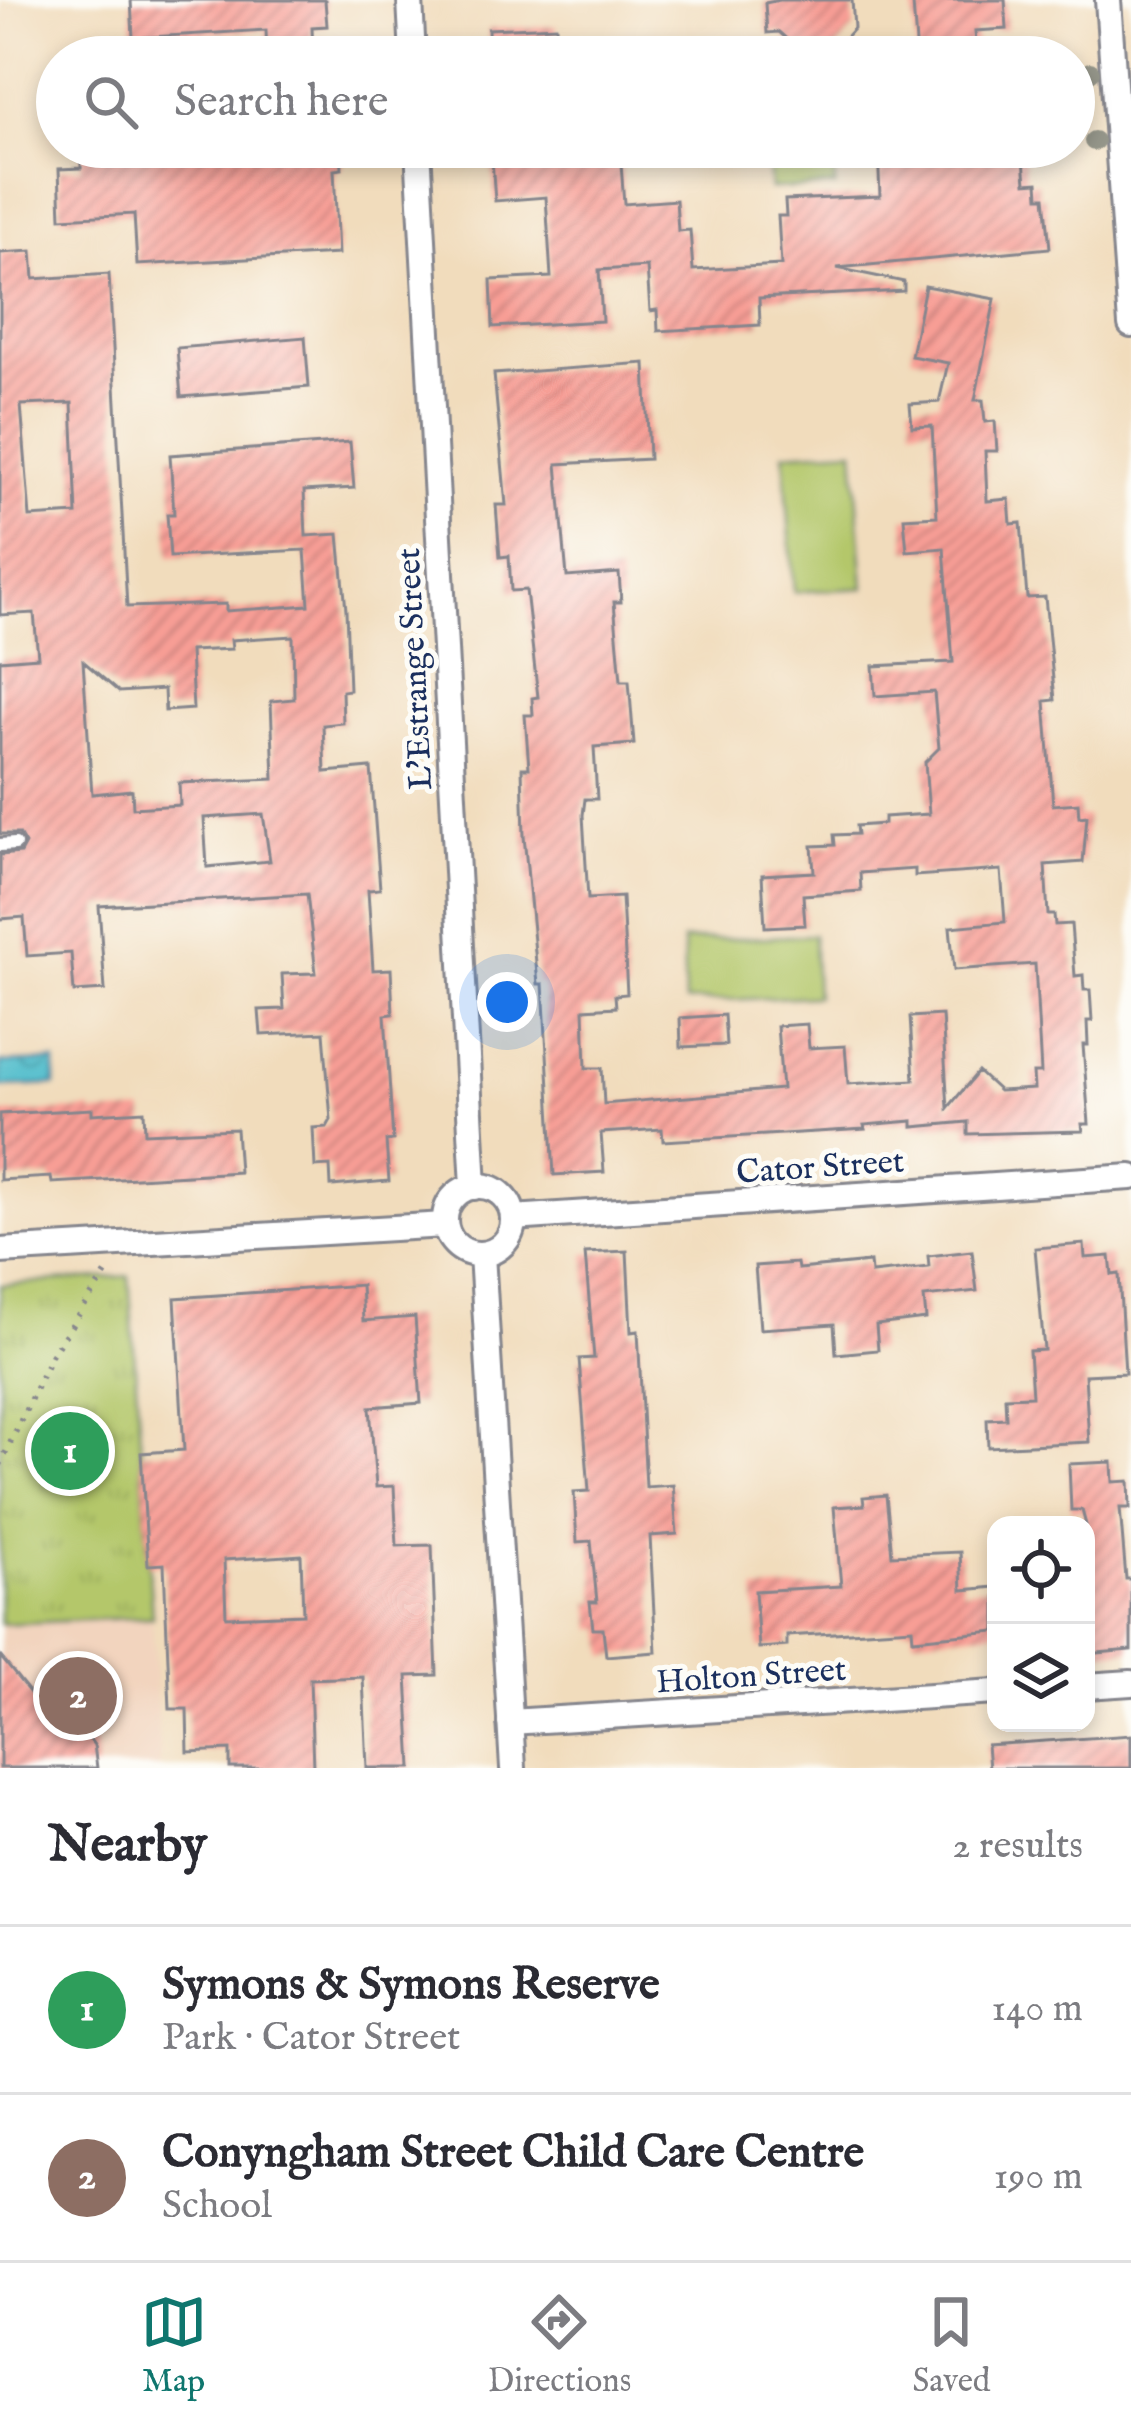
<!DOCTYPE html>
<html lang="en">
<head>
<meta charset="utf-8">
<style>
	body { margin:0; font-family:"IM FELL English",serif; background:#f2f2f3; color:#2b2b33 }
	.controls { position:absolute; right:36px; bottom:36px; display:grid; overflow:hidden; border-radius:24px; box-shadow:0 6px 18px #0003 }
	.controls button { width:108px; height:108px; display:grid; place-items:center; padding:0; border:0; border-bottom:3px solid #e1e1e2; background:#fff; color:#2b2b33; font:60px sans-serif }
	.you { position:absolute; left:507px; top:1002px; width:42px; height:42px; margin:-30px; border:9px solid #fff; border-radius:50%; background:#1a73e8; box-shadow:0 0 0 18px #1a73e833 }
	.badge { display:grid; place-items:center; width:78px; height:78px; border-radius:50%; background:#0f766e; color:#fff; font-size:39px; font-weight:700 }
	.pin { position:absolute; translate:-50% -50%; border:6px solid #fff; box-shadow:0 3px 12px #0006 }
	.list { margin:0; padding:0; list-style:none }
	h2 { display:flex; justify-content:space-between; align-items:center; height:156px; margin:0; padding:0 48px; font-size:51px }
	h2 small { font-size:39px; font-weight:400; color:#7c7c81 }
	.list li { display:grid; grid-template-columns:78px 1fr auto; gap:36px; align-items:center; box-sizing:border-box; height:168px; padding:0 48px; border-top:3px solid #e1e1e2 }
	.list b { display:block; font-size:45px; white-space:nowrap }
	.list p { margin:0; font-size:39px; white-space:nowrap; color:#7c7c81 }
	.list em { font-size:39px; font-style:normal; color:#7c7c81 }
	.icon { flex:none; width:66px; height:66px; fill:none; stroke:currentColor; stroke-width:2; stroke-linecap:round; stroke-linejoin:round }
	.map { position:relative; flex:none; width:1131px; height:1768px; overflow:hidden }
	.search { position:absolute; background:#fff; box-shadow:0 6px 18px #0003; left:36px; right:36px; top:36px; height:132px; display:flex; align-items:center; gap:30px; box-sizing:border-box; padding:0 42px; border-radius:66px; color:#7c7c81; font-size:45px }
	.sheet { height:492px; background:#fff }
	nav { display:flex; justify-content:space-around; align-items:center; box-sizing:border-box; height:168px; border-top:3px solid #e1e1e2; background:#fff; font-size:33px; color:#7c7c81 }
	nav a { display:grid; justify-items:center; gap:6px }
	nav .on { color:#0f766e }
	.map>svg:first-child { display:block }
</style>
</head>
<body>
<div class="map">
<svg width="1131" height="1768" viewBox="0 0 1131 1768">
	<defs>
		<pattern id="park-tufts" width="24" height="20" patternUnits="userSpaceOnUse" patternTransform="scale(3)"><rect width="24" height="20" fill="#b4c76a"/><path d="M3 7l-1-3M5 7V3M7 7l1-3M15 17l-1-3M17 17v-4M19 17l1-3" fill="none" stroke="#9aab5e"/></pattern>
		<pattern id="water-waves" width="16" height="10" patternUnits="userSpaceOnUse" patternTransform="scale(3)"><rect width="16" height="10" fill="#52becc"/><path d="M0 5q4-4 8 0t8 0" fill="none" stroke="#439ba9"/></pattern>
		<pattern id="building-hatch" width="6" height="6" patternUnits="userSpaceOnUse" patternTransform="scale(3)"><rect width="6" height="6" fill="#f89e95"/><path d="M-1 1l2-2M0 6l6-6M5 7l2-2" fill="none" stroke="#c8817d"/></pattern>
	</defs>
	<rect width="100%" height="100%" fill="#fdfcf7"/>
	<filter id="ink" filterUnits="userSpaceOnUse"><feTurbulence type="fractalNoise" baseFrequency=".00833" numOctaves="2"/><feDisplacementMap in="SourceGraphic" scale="24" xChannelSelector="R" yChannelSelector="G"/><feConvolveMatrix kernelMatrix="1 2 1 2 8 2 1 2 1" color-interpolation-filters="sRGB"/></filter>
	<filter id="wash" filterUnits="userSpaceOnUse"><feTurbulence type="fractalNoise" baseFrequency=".004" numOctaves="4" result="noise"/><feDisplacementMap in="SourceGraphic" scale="48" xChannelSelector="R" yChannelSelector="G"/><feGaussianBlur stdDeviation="2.7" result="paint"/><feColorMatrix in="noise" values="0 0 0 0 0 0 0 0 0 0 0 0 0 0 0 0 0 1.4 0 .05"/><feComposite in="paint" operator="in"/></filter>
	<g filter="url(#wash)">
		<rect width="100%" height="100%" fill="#f1dcbc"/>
		<polygon fill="#f2d4be" points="152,1617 160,1768 0,1768 0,1624"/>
		<g fill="#b4c76a" stroke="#687b64" stroke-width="3">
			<polygon points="767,147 833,147 835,186 770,189"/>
			<polygon points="854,449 864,588 794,592 784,453"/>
			<polygon points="813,935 816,996 685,1002 683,941"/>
		</g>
		<polygon fill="url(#park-tufts)" stroke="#687b64" stroke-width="3" points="129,1276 152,1617 0,1624 0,1285"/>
		<polygon fill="url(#water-waves)" stroke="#367695" stroke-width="3" points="55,1061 55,1085 0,1087 0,1063"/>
		<g id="blocks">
			<g fill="url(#building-hatch)" fill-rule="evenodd">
				<polygon points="131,0 325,0 327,26 312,27 313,57 267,57 266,30 133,38"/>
				<polygon points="780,0 852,0 854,28 834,50 800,51 779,32 767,33 765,3"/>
				<polygon points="926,0 1005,0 1007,29 975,31 977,57 917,57 913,4"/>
				<polygon points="556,26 558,57 489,57 488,29"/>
				<polygon points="124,147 341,147 342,169 334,170 338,254 137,265 134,214 61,218 59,169 81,168 81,152"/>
				<polygon points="1023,147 1026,183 1038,182 1039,197 1045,197 1050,248 837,268 904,282 904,291 759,298 760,325 658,331 657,310 650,311 647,267 599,270 602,321 493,327 491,280 551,277 546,197 495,201 492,159 620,151 624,204 676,200 678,231 690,230 693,270 781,265 778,216 786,216 785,200 880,196 878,150"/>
				<path d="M32,251L34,279L109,274L127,607L226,604V611L309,605L305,550L170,557L167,514H174L170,455L350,442L354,488L304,491L306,536L339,534L346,610L349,690L342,691L343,723L323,725L325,772L371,768L380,889L368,890L373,970L391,969L393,1014L385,1015L393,1140L386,1141L389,1181L331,1186L330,1166L315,1167L313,1128L327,1127L331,1120L324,1032L261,1035L259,1010L284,1009L282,974L316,973L307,894L99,906L105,990L74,992L71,953L27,956L24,917L0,919V855L20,853L25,844L19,834H0V660L38,657L34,613L0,615V253ZM72,403L77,514L30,517L21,405ZM293,636L294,699L271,701L274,779L179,783L180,805L133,808L132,790L92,794L83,661L119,692L164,689L165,711L193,709L190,651L232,649L231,640ZM263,814L270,861L207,867L204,818Z"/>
				<polygon points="925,286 995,299 975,400 983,400 985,422 995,421 997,451 985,451 987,501 1009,499 1011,524 1021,523 1027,598 1045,597 1055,700 1045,701 1053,805 1078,803 1079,817 1087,816 1083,862 1045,865 1048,915 1054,915 1055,925 1071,924 1075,976 1083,975 1084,990 1090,990 1092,1021 1087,1021 1088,1045 1083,1045 1089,1124 1082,1124 1083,1131 968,1134 968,1122 913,1127 913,1121 864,1125 865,1129 663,1141 662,1129 601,1133 604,1172 554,1175 543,984 538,984 524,836 522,768 529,768 525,715 533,715 532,698 538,697 526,590 511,591 509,556 500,557 496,505 506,505 494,374 645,363 649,459 557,464 567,577 619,573 621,602 614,602 621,681 629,681 634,744 594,747 597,799 585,799 583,815 588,899 622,897 627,994 615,995 616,1007 584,1009 586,1068 602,1068 604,1104 782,1089 777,1026 807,1024 809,1048 845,1046 848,1084 914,1080 910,1017 942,1015 948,1108 978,1072 999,1091 1034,1089 1033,1073 1041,1073 1035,964 954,970 950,927 1005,922 1001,870 915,876 915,869 860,873 861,891 803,895 805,925 765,927 762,875 814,872 812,846 835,845 834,835 857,834 856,826 884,824 884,817 929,814 925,762 939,748 934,692 875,696 873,666 953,662 944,548 907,551 904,518 937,516 932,426 912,427 910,404 939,402 948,363 911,356"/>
				<polygon points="305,337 309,387 181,397 177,348"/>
				<polygon points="724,1015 726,1045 681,1047 680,1018"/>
				<polygon points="92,1109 92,1114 144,1111 145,1133 236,1129 239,1172 52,1183 51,1177 0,1180 0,1114"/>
				<polygon points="1084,1244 1085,1258 1110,1256 1112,1275 1119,1274 1125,1373 1085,1375 1089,1442 988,1447 987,1419 1006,1418 1005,1397 1032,1396 1029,1351 1044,1350 1035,1248"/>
				<polygon points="627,1251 631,1332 638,1331 646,1487 673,1485 677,1534 650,1536 656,1652 606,1656 603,1629 593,1629 590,1602 597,1602 591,1541 577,1542 574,1492 589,1491 579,1359 594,1358 585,1253"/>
				<polygon points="972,1251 977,1291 924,1297 926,1319 876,1325 878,1350 836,1354 834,1324 760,1329 755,1266 797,1263 798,1269 870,1262 871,1273 929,1267 928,1256"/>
				<path d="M361,1285L363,1321L415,1317L421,1403L370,1407L376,1487L394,1486L397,1546L432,1545L437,1675L407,1676L412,1768H367L363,1677L310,1679L313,1768H230V1750L188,1752L187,1709H170L164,1564L148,1565L141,1453L184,1450L175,1298ZM301,1555L303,1614L226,1617L224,1560Z"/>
				<polygon points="1112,1462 1113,1482 1129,1481 1130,1508 1120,1508 1126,1579 1131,1579 1131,1650 1086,1654 1086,1525 1082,1510 1071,1510 1069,1464"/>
				<polygon points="886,1495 892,1555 960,1552 962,1590 996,1587 996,1631 913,1639 912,1628 787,1636 787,1646 759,1648 755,1591 841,1586 834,1507 864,1505 863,1497"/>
				<polygon points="0,1656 60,1730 79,1725 94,1745 97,1768 0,1768"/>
				<polygon points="1131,1735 1131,1768 989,1768 987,1745"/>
			</g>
		</g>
	</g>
	<g filter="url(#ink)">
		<use href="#blocks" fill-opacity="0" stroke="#86868d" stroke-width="3"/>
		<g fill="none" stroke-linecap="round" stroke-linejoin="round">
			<g stroke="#86868d" stroke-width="18">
				<polyline id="lane" points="0,845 15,844"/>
			</g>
			<g stroke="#86868d" stroke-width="30">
				<g id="street">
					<polyline points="410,0 413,57"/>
					<polyline points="1108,0 1131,325"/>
					<polyline points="418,147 474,1187"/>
					<circle cx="479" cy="1220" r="34"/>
					<polyline points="513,1218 1131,1177"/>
					<polyline points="0,1251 445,1225"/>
					<polyline points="482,1254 513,1768"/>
					<polyline points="1086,1686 1131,1683"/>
					<polyline points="510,1722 996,1692"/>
				</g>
			</g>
			<polyline stroke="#86868d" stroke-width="6" stroke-dasharray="3 9" stroke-linecap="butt" points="0,1465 51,1356 109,1269"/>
			<use href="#lane" stroke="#fff" stroke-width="12"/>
			<use href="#street" stroke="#fff" stroke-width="24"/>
		</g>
		<g fill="#95968a">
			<circle cx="1090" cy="72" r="10"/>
			<circle cx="1094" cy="141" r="10"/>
		</g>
	</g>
	<g text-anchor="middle" stroke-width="10" stroke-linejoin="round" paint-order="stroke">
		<g font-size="33" fill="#1b2f5e" stroke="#fdfcf7">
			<text transform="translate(413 669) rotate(-93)" y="12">L'Estrange Street</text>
			<text transform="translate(820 1165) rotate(-4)" y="12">Cator Street</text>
			<text transform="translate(751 1674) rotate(-4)" y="12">Holton Street</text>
		</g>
	</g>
</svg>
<div class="controls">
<button><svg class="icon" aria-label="locate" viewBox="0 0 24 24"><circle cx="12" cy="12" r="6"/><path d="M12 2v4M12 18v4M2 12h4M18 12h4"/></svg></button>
<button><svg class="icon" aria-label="layers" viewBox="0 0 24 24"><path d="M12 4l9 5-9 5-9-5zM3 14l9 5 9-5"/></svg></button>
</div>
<div class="you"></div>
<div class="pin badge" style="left:70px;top:1451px;background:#2e9e5b">1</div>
<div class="pin badge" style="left:78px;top:1696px;background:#8d6e63">2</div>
<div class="search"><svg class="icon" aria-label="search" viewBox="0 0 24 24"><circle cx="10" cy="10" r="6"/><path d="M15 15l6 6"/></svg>Search here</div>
</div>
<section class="sheet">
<h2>Nearby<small>2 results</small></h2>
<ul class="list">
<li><span class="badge" style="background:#2e9e5b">1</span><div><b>Symons &amp; Symons Reserve</b><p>Park · Cator Street</p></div><em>140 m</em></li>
<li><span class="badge" style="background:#8d6e63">2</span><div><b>Conyngham Street Child Care Centre</b><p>School</p></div><em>190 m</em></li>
</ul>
</section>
<nav>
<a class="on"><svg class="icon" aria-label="map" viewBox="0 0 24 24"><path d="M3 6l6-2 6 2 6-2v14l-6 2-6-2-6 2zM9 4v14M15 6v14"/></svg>Map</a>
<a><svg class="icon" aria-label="directions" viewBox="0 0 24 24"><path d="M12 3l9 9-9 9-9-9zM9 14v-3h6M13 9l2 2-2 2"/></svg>Directions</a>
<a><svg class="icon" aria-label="saved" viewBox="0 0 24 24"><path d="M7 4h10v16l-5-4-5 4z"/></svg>Saved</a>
</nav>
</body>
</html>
